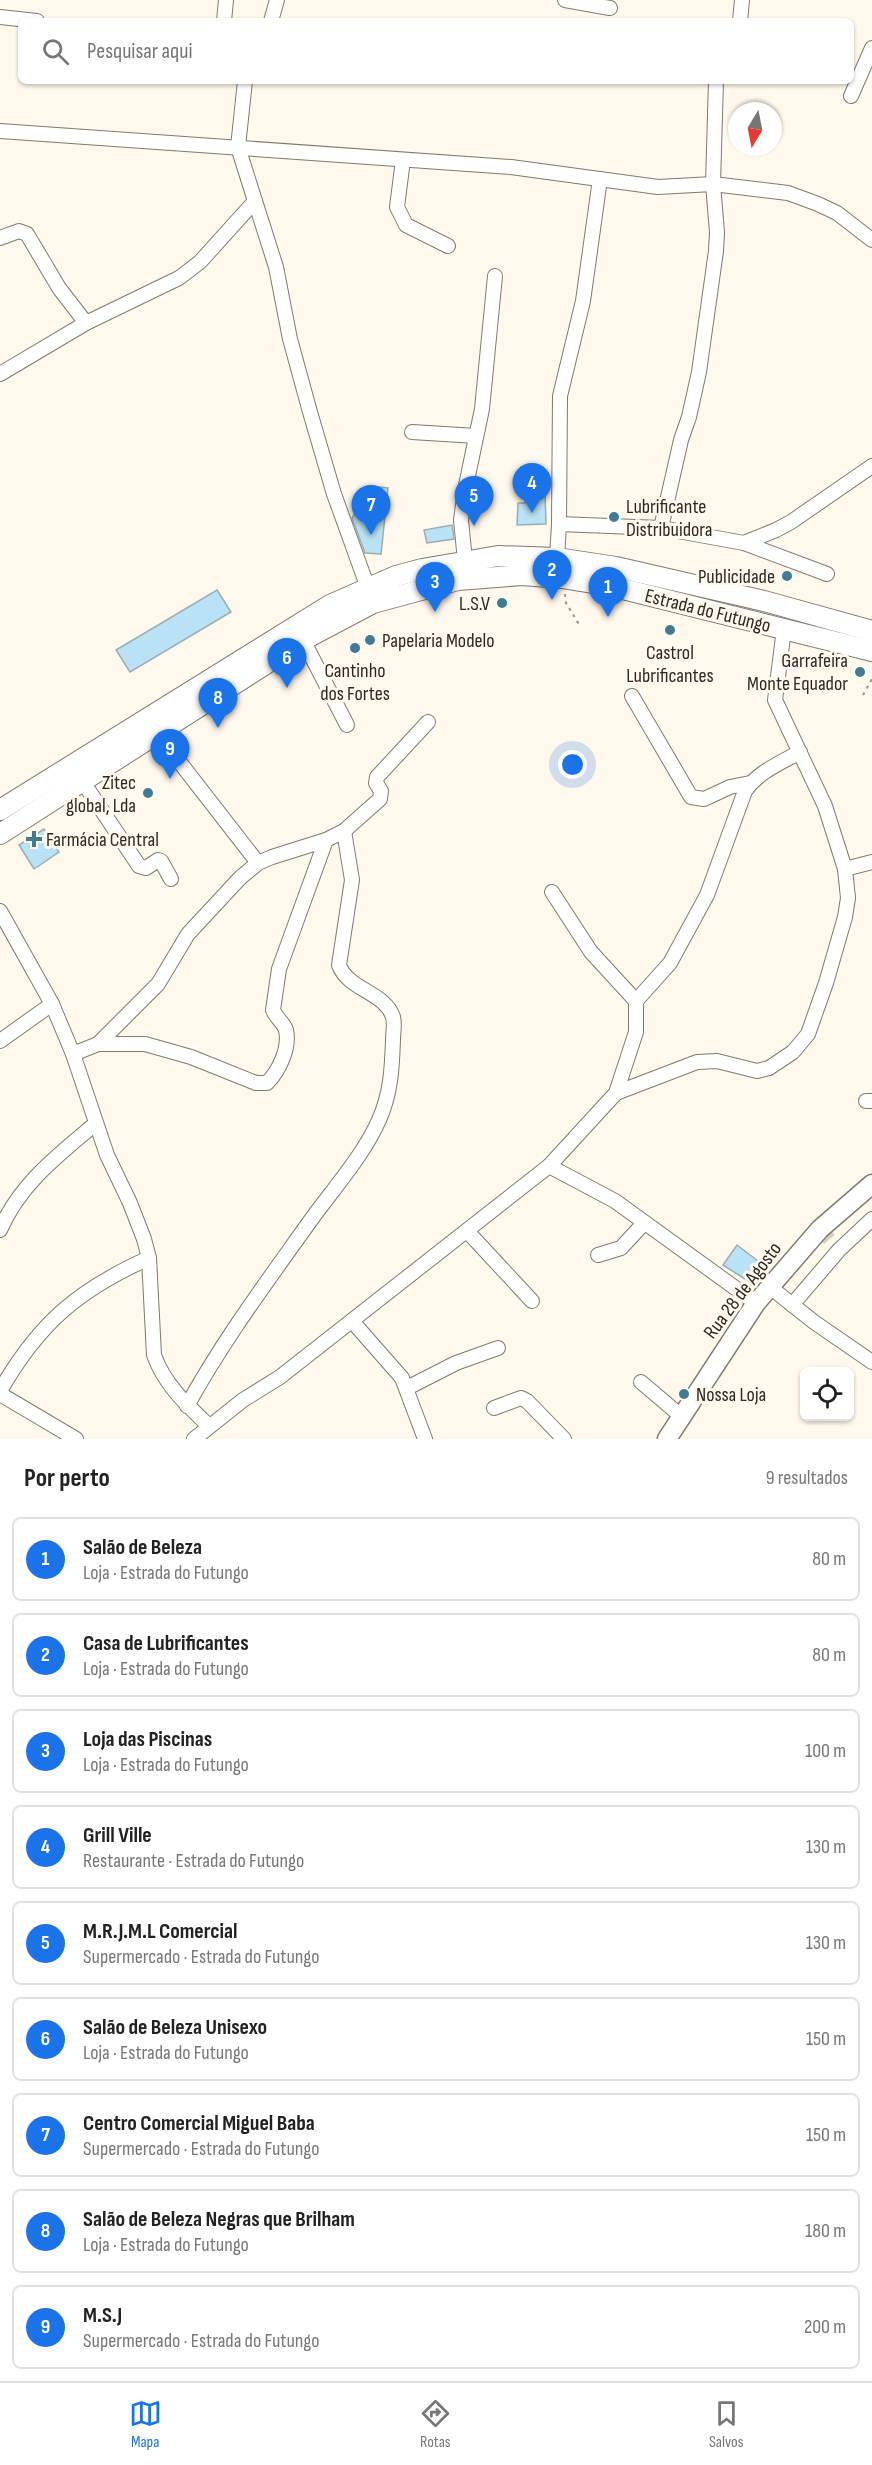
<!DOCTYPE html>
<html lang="pt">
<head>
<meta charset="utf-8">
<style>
	body { margin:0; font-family:"Sofia Sans Condensed",sans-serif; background:#f6f6f6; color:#222 }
	.controls { position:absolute; right:18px; bottom:18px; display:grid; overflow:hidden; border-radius:9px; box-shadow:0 2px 4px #0004 }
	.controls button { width:54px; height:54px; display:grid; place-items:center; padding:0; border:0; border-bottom:2px solid #e0e0e0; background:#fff; color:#222; font:30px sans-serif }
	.compass { position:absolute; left:728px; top:102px; width:54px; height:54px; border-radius:50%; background:#fff; box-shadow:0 2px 4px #0004; rotate:190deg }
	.you { position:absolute; left:573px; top:765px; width:21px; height:21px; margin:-15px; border:4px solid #fff; border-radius:50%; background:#1a73e8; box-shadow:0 0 0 9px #1a73e833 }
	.badge { display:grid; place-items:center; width:39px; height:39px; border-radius:50%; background:#1a73e8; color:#fff; font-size:20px; font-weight:700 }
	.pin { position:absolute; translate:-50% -50px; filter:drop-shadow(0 2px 3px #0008) }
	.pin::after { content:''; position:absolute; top:32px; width:21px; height:18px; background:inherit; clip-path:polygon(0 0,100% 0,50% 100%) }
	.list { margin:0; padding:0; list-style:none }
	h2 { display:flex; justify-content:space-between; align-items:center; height:78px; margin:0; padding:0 24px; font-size:26px }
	h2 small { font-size:20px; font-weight:400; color:#767676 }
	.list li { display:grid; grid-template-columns:39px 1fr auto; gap:18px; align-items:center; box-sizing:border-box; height:84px; margin:0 12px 12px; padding:0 12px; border:2px solid #e0e0e0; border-radius:9px }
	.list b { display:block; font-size:22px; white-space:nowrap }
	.list p { margin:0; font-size:20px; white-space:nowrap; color:#767676 }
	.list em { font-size:20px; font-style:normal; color:#767676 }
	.icon { flex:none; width:33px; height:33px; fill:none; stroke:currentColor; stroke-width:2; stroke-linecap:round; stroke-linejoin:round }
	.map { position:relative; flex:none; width:872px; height:1439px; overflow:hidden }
	.search { position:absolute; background:#fff; box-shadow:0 2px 4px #0004; left:18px; right:18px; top:18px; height:66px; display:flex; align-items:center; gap:15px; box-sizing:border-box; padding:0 21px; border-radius:9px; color:#767676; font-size:22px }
	.sheet { height:942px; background:#fff }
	nav { display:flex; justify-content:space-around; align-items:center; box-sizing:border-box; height:84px; border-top:2px solid #e0e0e0; background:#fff; font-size:16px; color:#767676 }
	nav a { display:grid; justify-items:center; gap:3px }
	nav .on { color:#1a73e8 }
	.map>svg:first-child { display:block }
</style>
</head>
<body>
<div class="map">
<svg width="872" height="1439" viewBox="0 0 872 1439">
	<rect width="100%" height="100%" fill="#fff8ed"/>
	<g fill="#b9e3f5" stroke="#9dacb3" stroke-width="1.5">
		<polygon points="371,486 388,488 381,554 365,553 352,518"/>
		<polygon points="525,493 545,493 546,524 517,525 518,503 525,503"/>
		<polygon points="452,525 454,539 427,543 424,530"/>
		<polygon points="217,590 231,612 130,672 116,650"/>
		<polygon points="44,829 59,852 34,869 19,845"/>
		<polygon points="737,1245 758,1261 758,1267 748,1281 723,1265"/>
	</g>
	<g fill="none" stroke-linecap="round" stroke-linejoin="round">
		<polyline stroke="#d5cfc5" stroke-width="14" stroke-dasharray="14 7" stroke-linecap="butt" points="820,1229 839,1250"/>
		<g stroke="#80796d" stroke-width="16">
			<g id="minor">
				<polyline points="565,0 610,8"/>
				<polyline points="0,17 37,21"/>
				<polyline points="224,21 226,0"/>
				<polyline points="271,21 277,0"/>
				<polyline points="740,21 742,0"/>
				<polyline points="851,96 872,48"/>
				<polyline points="0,131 511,167 658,187 713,184 788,193 818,204 837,213 872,240"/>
				<polyline points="403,160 397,207 406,225 448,246"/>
				<polyline points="255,201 276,267 290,339 310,412 334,494 368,588"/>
				<polyline points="0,238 19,231 27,234 59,288 86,323"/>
				<polyline points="0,374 86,323 179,278 200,262 255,201 238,147 245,81"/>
				<polyline points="412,432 476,436"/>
				<polyline points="559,524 661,528 744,543 827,574"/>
				<polyline points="661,528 681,440 689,417 699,372 716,251 717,232 713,184 716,81"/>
				<polyline points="744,543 776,530 791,522 872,466"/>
				<polyline points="557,558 559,524 560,396 583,301 600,179"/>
				<polyline points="465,561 461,520 465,490 482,409 495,276"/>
				<polyline points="303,640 347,725"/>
				<polyline points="632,696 691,797 704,799 730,787 750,783"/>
				<polyline points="157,733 258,863"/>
				<polyline points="83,782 139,866 146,868 158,860 161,861 171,879"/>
				<polyline points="845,869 872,862"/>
				<path d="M0,911L52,1004L73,1054L107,1155L130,1203L144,1239L149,1258L154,1355C164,1384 187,1405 209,1426"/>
				<path d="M636,1001L670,963L707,895L745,791C758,772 780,763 800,752"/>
				<polyline points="0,1041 52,1004"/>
				<path d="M98,1044H145L191,1057L256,1083H267C279,1071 290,1048 286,1030C284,1023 276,1018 273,1010L279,969L326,840"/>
				<polyline points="73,1054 98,1044 158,984 188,934 240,878 258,863 272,857 326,840 344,831 380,799 381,791 376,783 377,777 428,722"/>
				<polyline points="616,1093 697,1062 717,1061 757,1071 769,1068 793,1052 808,1034 826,983 845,917 848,898 845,869 825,806 775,700 784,629"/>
				<polyline points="866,1101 872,1101"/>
				<polyline points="549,1166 615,1201 756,1303"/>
				<path d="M0,1230C20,1184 58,1155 95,1124"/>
				<polyline points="467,1231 532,1301"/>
				<polyline points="598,1255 621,1248 644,1223"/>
				<polyline points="770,1287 814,1322 872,1362"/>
				<polyline points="792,1305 839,1250 872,1219"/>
				<polyline points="352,1321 402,1378 425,1439"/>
				<polyline points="641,1382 681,1416"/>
				<polyline points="407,1388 456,1363 498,1348"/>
				<path d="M0,1391C39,1323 78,1290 149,1258"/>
				<polyline points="0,1394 76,1439"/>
				<path d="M187,1406C222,1342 266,1283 308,1224C332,1190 362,1158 379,1120C391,1093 392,1068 393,1040C393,1033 395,1024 393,1017C385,992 348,990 339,965L352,880L344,831"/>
				<polyline points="494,1408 521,1398 527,1401 564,1439"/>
				<polyline points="194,1439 243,1400 280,1377 549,1166 616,1093 636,1032 636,1001 591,952 552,892"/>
			</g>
		</g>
		<g stroke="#80796d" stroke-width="21">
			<polyline id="major" points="667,1439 756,1303 820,1229 872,1184"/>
		</g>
		<g stroke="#80796d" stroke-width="22">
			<g id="highway">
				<polyline points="0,810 330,605 396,576 422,569 498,556 557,558 616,567 764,601 872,631"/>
				<polyline points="0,834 303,640 373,603 458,580 522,575 562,578 611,586 872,651"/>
			</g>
		</g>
		<g stroke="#98938b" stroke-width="2" stroke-dasharray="3 4.5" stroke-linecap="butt">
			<polyline points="565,594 566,603 580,626"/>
			<polyline points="863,695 872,679"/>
		</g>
		<use href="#minor" stroke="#fff" stroke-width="14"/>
		<use href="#major" stroke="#fff" stroke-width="18"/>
		<use href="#highway" stroke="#fff" stroke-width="20"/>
	</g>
	<g fill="#3f7b92" stroke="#fff8ed" stroke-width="2">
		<circle cx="614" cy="517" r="6"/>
		<circle cx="787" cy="576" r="6"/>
		<circle cx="502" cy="603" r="6"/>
		<circle cx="670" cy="630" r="6"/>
		<circle cx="370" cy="640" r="6"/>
		<circle cx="355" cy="648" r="6"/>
		<circle cx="860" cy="672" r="6"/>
		<circle cx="148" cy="793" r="6"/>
		<path d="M31 830h6v6h6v6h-6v6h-6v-6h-6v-6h6z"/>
		<circle cx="684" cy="1394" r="6"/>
	</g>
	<g text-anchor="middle" stroke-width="6" stroke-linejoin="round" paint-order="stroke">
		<g font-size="20" fill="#2c2924" stroke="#fff8ed" text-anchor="start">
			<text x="626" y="513">Lubrificante<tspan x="626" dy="23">Distribuidora</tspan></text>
			<text x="775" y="583" text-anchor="end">Publicidade</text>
			<text x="490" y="610" text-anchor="end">L.S.V</text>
			<text x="382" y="647">Papelaria Modelo</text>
			<text x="670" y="659" text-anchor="middle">Castrol<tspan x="670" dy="23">Lubrificantes</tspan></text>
			<text x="848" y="667" text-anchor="end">Garrafeira<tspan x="848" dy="23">Monte Equador</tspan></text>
			<text x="355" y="677" text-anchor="middle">Cantinho<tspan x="355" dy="23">dos Fortes</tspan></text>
			<text x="136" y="789" text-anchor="end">Zitec<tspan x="136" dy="23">global, Lda</tspan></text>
			<text x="46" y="846">Farmácia Central</text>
			<text x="696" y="1401">Nossa Loja</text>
		</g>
		<g font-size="20" fill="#2c2924" stroke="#fff8ed">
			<text transform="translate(708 610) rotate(14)" y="7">Estrada do Futungo</text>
			<text transform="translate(742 1290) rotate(-53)" y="7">Rua 28 de Agosto</text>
		</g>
	</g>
</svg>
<div class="controls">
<button><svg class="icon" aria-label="locate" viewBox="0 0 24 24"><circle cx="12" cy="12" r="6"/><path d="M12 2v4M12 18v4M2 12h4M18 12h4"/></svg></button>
</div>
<svg class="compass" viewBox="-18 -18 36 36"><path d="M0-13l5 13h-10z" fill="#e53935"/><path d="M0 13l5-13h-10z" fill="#767676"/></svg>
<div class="you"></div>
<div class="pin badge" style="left:608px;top:617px">1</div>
<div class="pin badge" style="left:552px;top:600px">2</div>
<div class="pin badge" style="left:435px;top:612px">3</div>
<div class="pin badge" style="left:532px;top:513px">4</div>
<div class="pin badge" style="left:474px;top:526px">5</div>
<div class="pin badge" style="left:287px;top:688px">6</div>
<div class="pin badge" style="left:371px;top:535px">7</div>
<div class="pin badge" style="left:218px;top:728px">8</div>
<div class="pin badge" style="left:170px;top:779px">9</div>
<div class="search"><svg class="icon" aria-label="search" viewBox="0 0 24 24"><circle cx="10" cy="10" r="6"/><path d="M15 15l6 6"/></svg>Pesquisar aqui</div>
</div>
<section class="sheet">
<h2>Por perto<small>9 resultados</small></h2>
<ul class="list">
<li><span class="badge">1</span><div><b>Salão de Beleza</b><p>Loja · Estrada do Futungo</p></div><em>80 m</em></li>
<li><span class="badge">2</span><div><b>Casa de Lubrificantes</b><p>Loja · Estrada do Futungo</p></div><em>80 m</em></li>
<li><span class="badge">3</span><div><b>Loja das Piscinas</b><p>Loja · Estrada do Futungo</p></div><em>100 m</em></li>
<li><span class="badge">4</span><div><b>Grill Ville</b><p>Restaurante · Estrada do Futungo</p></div><em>130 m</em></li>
<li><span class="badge">5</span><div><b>M.R.J.M.L Comercial</b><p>Supermercado · Estrada do Futungo</p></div><em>130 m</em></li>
<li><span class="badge">6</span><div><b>Salão de Beleza Unisexo</b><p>Loja · Estrada do Futungo</p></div><em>150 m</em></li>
<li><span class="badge">7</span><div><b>Centro Comercial Miguel Baba</b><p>Supermercado · Estrada do Futungo</p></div><em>150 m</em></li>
<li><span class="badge">8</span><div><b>Salão de Beleza Negras que Brilham</b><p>Loja · Estrada do Futungo</p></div><em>180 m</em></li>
<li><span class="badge">9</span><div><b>M.S.J</b><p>Supermercado · Estrada do Futungo</p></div><em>200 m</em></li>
</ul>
</section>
<nav>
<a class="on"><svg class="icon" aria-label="map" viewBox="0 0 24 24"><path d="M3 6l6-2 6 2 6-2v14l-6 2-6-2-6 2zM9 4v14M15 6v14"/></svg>Mapa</a>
<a><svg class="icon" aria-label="directions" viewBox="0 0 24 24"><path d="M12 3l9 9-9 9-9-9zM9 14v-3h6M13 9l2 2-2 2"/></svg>Rotas</a>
<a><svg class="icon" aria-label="saved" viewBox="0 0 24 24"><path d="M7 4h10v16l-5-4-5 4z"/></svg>Salvos</a>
</nav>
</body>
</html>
